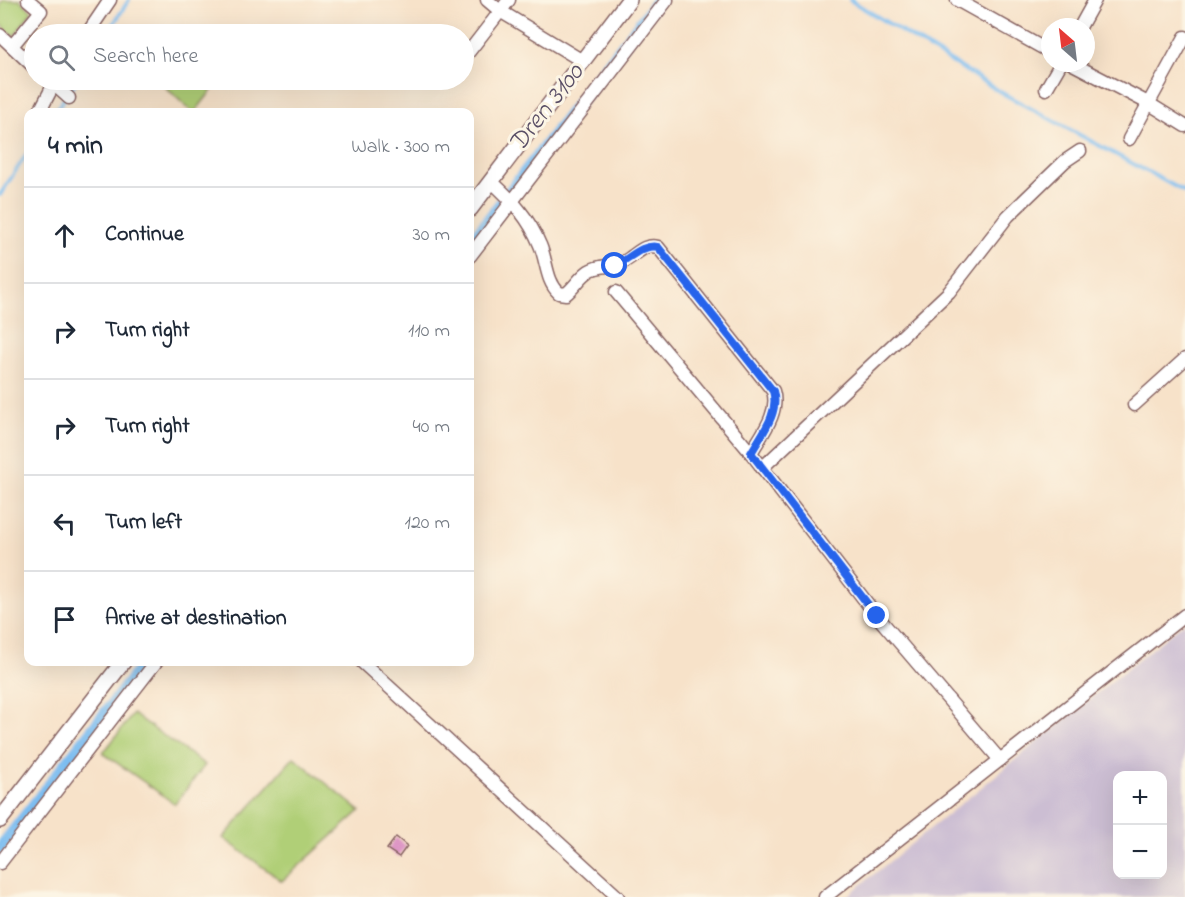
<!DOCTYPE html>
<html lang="en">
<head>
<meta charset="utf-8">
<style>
	body { margin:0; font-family:"Indie Flower",sans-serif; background:#f6f6f7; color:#1f2937 }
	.controls { position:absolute; right:18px; bottom:18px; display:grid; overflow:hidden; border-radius:12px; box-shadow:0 6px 24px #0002 }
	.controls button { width:54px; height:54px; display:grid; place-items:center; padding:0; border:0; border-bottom:2px solid #e0e1e3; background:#fff; color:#1f2937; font:30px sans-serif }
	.compass { position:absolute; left:1041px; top:18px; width:54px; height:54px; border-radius:50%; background:#fff; box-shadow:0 6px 24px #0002; rotate:332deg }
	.stop { position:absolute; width:18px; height:18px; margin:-14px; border:4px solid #2563eb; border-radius:50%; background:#fff }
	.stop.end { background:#2563eb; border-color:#fff; box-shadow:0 2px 6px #0008 }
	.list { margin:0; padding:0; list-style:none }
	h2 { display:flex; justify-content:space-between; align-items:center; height:78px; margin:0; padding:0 24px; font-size:26px }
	h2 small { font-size:20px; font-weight:400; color:#747a83 }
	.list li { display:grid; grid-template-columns:39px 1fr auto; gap:18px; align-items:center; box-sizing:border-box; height:96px; padding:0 24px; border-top:2px solid #e0e1e3 }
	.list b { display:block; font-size:22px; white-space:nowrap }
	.list em { font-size:20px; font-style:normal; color:#747a83 }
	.icon { flex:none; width:33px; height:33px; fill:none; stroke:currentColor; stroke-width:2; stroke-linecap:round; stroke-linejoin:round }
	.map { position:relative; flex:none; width:1185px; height:897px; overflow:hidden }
	.search { position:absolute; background:#fff; box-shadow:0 6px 24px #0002; left:24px; top:24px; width:450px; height:66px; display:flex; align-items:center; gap:15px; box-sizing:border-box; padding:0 21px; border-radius:33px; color:#747a83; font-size:22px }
	.panel { position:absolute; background:#fff; box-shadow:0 6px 24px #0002; left:24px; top:108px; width:450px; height:558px; border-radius:12px }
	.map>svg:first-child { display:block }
</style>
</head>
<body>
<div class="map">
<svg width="1185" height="897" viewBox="0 0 1185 897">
	<rect width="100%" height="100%" fill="#fcf5e5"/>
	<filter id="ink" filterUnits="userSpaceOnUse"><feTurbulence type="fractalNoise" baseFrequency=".0167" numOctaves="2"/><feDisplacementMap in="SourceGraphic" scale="12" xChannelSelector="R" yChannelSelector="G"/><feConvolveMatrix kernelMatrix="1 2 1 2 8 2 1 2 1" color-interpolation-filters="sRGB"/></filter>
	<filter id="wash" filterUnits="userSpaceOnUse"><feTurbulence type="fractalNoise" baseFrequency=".008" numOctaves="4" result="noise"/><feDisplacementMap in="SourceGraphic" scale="24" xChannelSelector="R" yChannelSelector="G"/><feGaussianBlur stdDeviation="1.35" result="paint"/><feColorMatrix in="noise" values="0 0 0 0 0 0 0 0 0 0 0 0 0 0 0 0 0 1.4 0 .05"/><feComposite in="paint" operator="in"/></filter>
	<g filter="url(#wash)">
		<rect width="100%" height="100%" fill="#f7e2c9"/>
		<path fill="#ccbed3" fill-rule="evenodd" d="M1185,622V897H846ZM1118,776H1162V874H1118Z"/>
		<g fill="#b0cf77" stroke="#7d7751" stroke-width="1.5">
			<polygon points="4,0 20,0 32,11 14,36 0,24 0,4"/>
			<polygon points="158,80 220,80 195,112 192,112"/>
			<polygon points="133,714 205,765 175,804 103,753"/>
			<polygon points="294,757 360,811 282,881 223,838"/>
		</g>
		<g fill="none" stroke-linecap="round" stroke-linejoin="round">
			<g stroke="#7cbdf1" stroke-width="4">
				<polyline points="850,0 1004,94 1185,192"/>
				<polyline points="107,34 129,0"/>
				<polyline points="55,112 77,80"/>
				<polyline points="0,195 28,152"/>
			</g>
			<g stroke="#7cbdf1" stroke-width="12">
				<polyline points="470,243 658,0"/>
				<polyline points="0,848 145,662"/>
			</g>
		</g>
		<g id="blocks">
			<polygon fill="#dc93c4" points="396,837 407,846 399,857 387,849"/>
		</g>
	</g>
	<g filter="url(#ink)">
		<use href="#blocks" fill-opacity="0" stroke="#876362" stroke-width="1.5"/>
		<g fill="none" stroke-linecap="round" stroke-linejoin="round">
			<g stroke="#876362" stroke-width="15">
				<g id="minor">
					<polyline points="487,0 500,11 584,62"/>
					<polyline points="957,0 1050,52"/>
					<polyline points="1080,27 1095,0"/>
					<polyline points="87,34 110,0"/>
					<polyline points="0,35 34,67"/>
					<polyline points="12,46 41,11 28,0"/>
					<polyline points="464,58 509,0"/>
					<polyline points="1071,63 1148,103 1185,126"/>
					<polyline points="49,80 69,98"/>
					<polyline points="1046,89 1061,63"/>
					<polyline points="41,109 56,80"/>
					<polyline points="1129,139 1185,37"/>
					<path d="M491,181C512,200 529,218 540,245C547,261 546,281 559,293L566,294C575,287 580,277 589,271C600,264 614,268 625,261C636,255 644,243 658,247L773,391C780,413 761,435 751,453"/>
					<polyline points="470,256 667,0"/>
					<polyline points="616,292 751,453 877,616 1000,760"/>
					<polyline points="1134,405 1185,359"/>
					<polyline points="762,468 949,292 1008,216 1065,161 1080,151"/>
					<polyline points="362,662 618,897"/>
					<polyline points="0,863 156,662"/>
					<polyline points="825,897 1185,615"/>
				</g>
			</g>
			<g stroke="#876362" stroke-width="18">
				<g id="tertiary">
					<polyline points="470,209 629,0"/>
					<polyline points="0,820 123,662"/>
				</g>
			</g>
			<use href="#minor" stroke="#fff" stroke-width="12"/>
			<use href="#tertiary" stroke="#fff" stroke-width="15"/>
		</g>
	</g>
	<g fill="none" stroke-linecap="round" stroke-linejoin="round" filter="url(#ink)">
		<path stroke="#2563eb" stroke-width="8" d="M615,266C628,260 643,243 658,247L773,391C780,413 761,435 751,453L877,616"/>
	</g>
	<g text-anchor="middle" stroke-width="6" stroke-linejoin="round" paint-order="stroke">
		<g font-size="27" font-style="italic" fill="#594e66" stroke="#fcf5e5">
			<text transform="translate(545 107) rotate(-52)" y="9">Dren 3100</text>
		</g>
	</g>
</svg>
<div class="controls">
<button>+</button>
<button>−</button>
</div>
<svg class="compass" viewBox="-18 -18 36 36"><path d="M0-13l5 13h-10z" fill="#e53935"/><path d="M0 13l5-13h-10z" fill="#747a83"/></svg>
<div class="stop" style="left:615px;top:266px"></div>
<div class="stop end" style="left:877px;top:616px"></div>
<div class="search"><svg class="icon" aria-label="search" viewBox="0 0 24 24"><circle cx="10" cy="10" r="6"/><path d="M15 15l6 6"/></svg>Search here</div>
<section class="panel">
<h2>4 min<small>Walk · 300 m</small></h2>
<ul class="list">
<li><svg class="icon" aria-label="ahead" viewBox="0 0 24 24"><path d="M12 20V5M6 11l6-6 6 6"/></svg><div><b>Continue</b></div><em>30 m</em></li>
<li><svg class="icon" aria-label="right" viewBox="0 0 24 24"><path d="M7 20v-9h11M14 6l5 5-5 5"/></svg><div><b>Turn right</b></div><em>110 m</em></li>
<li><svg class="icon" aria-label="right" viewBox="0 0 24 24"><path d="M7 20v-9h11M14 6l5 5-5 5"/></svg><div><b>Turn right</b></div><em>40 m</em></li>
<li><svg class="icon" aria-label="left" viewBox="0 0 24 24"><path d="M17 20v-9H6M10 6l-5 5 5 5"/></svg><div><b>Turn left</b></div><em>120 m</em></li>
<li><svg class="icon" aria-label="arrive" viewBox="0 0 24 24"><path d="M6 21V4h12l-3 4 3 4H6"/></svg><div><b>Arrive at destination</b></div></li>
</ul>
</section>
</div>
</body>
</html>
